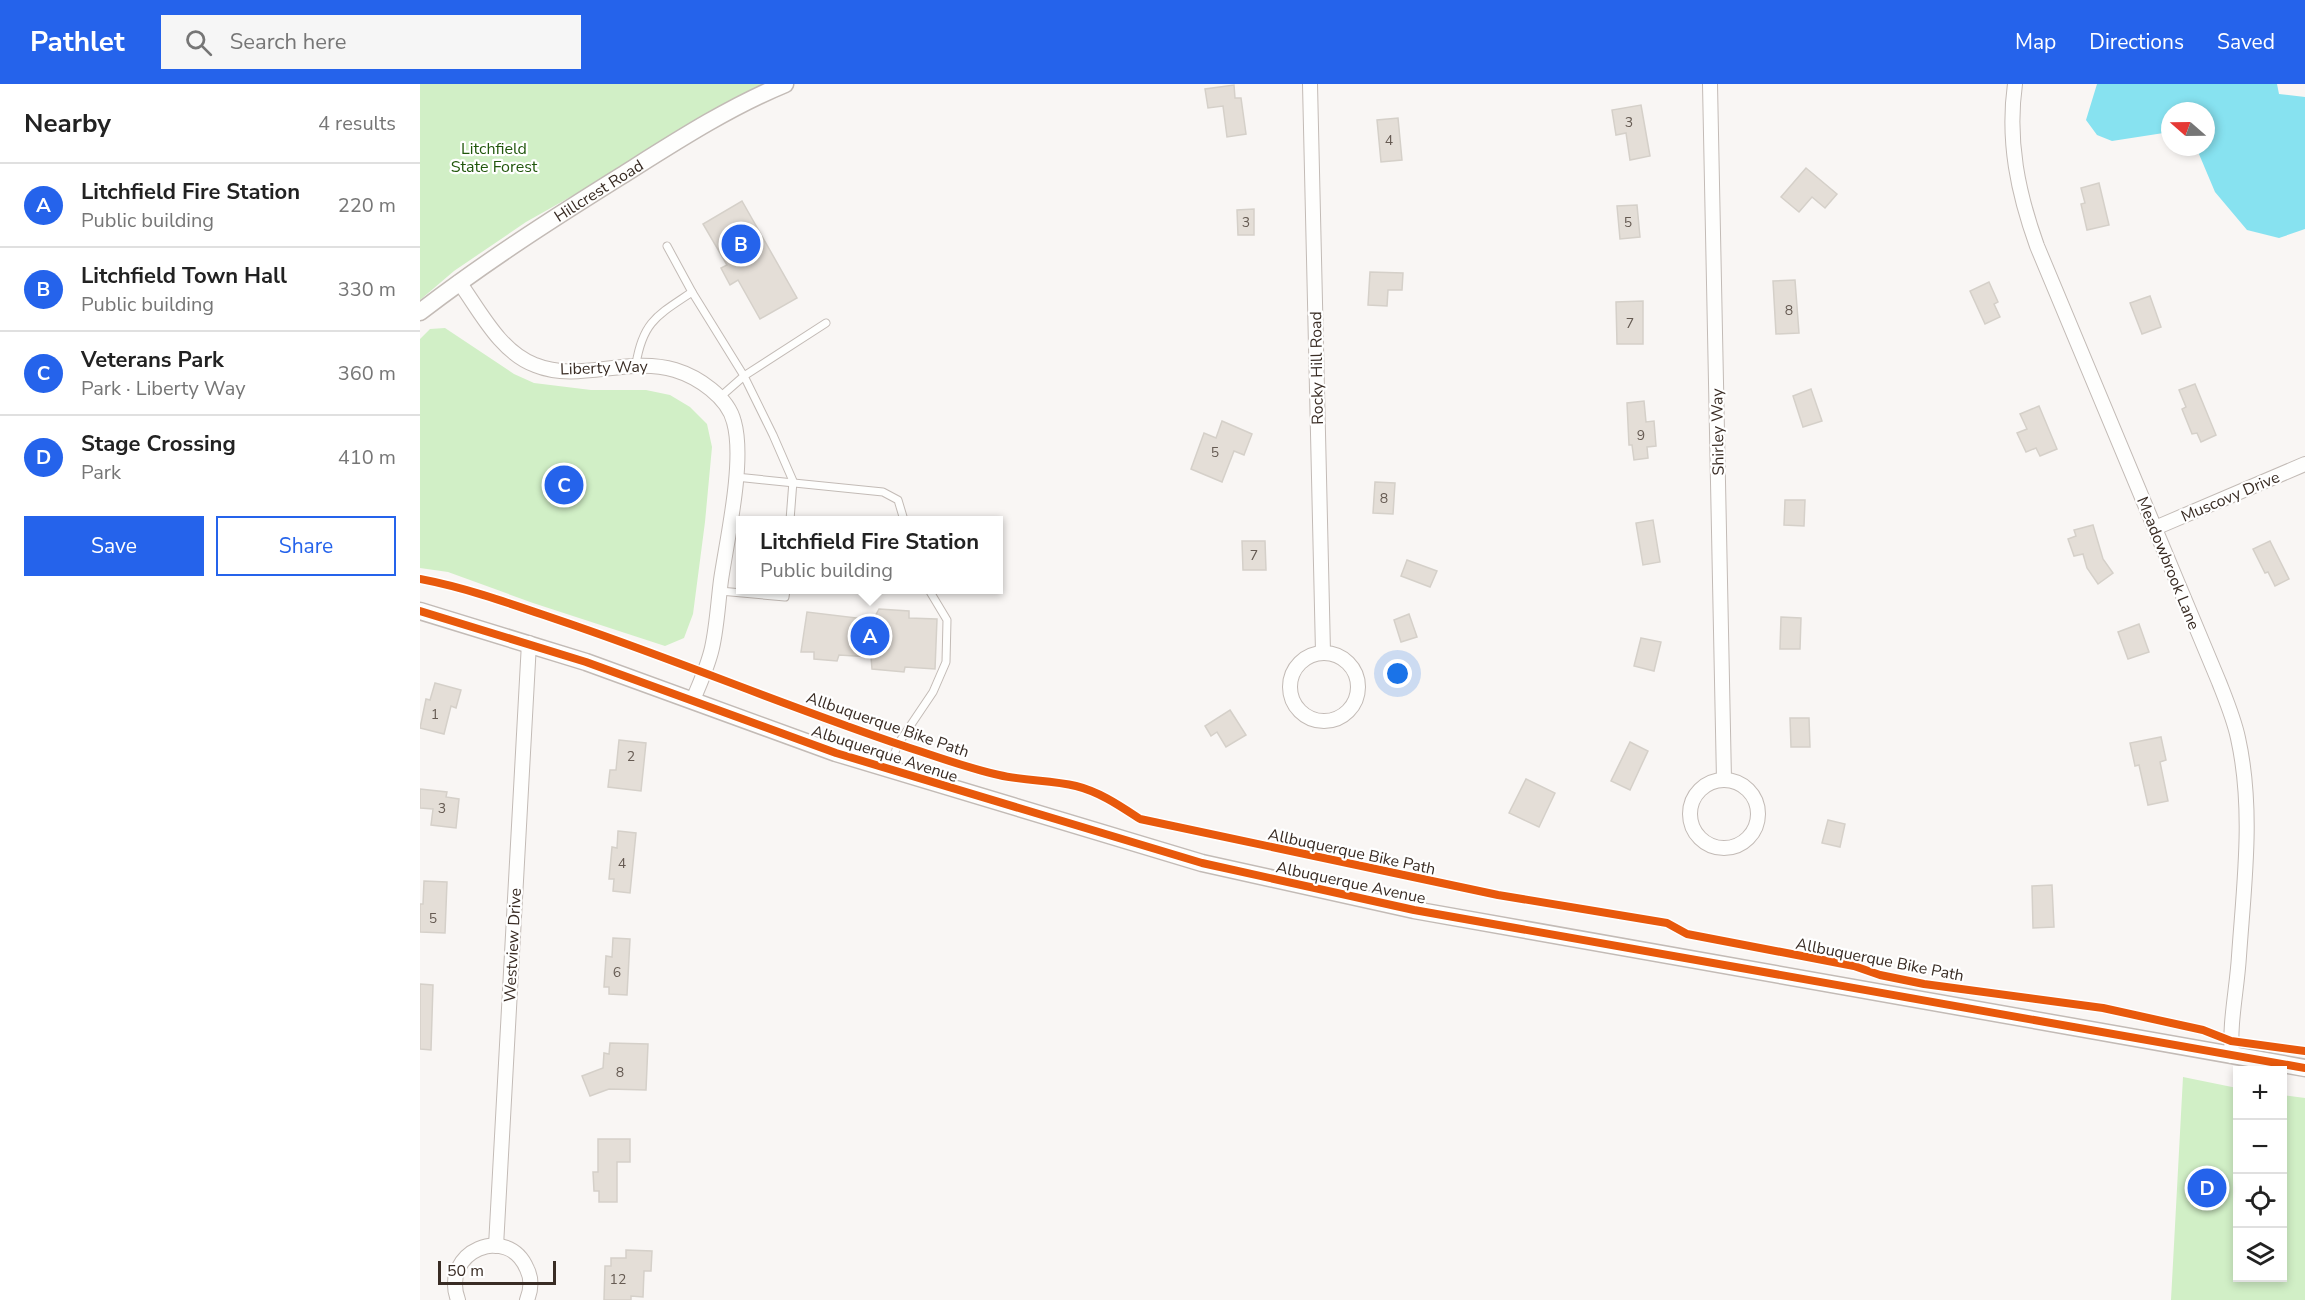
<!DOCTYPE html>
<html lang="en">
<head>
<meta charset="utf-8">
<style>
	body { margin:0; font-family:"Nunito Sans",sans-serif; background:#f6f6f6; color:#222 }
	.controls { position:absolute; right:18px; bottom:18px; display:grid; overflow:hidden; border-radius:0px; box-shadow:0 3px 9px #0003 }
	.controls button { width:54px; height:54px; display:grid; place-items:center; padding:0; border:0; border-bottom:2px solid #e0e0e0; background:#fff; color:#222; font:30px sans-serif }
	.compass { position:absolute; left:1741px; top:18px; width:54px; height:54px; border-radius:50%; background:#fff; box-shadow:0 3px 9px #0003; rotate:290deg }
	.scale { position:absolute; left:18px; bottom:15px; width:118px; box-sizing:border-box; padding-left:6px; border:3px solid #392c24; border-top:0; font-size:16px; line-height:21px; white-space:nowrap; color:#392c24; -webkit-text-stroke:4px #fff; paint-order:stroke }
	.you { position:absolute; left:978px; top:590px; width:21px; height:21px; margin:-15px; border:4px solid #fff; border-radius:50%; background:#1a73e8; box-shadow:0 0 0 9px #1a73e833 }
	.badge { display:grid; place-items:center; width:39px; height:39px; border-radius:50%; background:#2563eb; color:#fff; font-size:20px; font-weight:700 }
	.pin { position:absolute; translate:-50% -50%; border:3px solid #fff; box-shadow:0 2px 6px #0006 }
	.popup { position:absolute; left:316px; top:432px; width:267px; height:78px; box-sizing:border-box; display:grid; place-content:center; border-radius:0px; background:#fff; filter:drop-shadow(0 2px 4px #0005); font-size:20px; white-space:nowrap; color:#767676 }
	.popup b { font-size:22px; color:#222 }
	.popup::after { content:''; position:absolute; left:50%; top:100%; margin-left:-12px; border:12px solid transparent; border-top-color:#fff }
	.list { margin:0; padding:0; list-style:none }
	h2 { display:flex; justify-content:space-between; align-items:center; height:78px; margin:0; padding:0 24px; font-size:26px }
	h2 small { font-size:20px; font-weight:400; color:#767676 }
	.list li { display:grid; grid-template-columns:39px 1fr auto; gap:18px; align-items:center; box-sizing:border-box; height:84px; padding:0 24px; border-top:2px solid #e0e0e0 }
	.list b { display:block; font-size:22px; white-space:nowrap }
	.list p { margin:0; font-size:20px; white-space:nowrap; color:#767676 }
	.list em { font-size:20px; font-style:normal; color:#767676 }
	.actions { display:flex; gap:12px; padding:18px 24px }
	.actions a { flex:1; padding:14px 0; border:2px solid #2563eb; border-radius:0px; text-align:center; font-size:21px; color:#2563eb }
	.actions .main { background:#2563eb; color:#fff }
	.icon { flex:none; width:33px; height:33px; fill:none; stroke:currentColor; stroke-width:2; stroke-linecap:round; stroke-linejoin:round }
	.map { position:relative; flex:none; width:1885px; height:1216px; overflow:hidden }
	header { display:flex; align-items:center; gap:36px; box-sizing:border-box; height:84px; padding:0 30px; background:#2563eb; color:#fff }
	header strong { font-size:28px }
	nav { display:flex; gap:33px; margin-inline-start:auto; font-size:21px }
	.search { width:420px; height:54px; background:#f6f6f6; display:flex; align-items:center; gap:15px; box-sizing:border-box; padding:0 21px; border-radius:0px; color:#767676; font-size:22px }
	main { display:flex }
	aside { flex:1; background:#fff }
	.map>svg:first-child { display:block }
</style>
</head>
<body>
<header>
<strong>Pathlet</strong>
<div class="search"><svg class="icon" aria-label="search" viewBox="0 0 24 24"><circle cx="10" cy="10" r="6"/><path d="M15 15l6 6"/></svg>Search here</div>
<nav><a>Map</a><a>Directions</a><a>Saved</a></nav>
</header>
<main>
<aside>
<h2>Nearby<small>4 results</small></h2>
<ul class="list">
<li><span class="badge">A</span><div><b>Litchfield Fire Station</b><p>Public building</p></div><em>220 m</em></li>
<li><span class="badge">B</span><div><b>Litchfield Town Hall</b><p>Public building</p></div><em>330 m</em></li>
<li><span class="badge">C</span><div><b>Veterans Park</b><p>Park · Liberty Way</p></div><em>360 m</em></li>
<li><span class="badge">D</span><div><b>Stage Crossing</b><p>Park</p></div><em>410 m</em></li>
</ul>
<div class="actions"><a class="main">Save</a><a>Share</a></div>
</aside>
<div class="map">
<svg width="1885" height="1216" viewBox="0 0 1885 1216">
	<rect width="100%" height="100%" fill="#f9f6f4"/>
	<g fill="#d1efc6">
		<polygon points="0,0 352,0 292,26 198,86 106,138 34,187 0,216"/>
		<polygon points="25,244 94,290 114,299 171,306 226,306 250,311 270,323 287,340 292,363 285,438 273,530 264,554 245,562 113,519 28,488 0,484 0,255 10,245"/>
		<polygon points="1763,993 1817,1004 1818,1194 1862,1194 1863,1011 1885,1014 1885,1216 1751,1216"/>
	</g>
	<polygon fill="#87e2f0" points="1677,0 1857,0 1859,10 1885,13 1885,145 1859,154 1827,146 1795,108 1776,63 1786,63 1786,27 1750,27 1750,48 1692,57 1677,51 1666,36"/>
	<g fill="#e4ded7" stroke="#d5d0c9" stroke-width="1.5">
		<polygon points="814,1 815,14 821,14 826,50 807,53 803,22 788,24 785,5"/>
		<polygon points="1221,21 1230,72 1210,76 1206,49 1196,51 1192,26"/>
		<polygon points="978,34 982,76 961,78 957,36"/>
		<polygon points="1386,84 1417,110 1405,124 1392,113 1379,128 1361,113"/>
		<polygon points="1679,99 1689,141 1667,146 1661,120 1665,119 1661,104"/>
		<polygon points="322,117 377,214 340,235 318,196 310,201 301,184 307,181 283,140"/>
		<polygon points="1217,121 1220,153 1200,155 1197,122"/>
		<polygon points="834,125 834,151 818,151 817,126"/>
		<polygon points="950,188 983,189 982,206 968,206 967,222 948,221"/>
		<polygon points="1375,196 1379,249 1356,250 1353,197"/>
		<polygon points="1569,198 1578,218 1574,220 1580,233 1565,240 1550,207"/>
		<polygon points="1730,212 1741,243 1722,250 1710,219"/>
		<polygon points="1223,217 1223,260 1197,260 1196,218"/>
		<polygon points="1775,300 1796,351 1781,358 1777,349 1772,350 1762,325 1766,323 1759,306"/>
		<polygon points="1391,305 1402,337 1383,343 1373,312"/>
		<polygon points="1224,317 1226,338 1234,337 1236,362 1227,363 1228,374 1214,376 1212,361 1209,361 1207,319"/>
		<polygon points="1619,322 1637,365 1620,372 1616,364 1606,368 1597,349 1607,345 1600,330"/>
		<polygon points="802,337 832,350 824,371 814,367 802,398 771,385 784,349 796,354"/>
		<polygon points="955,398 975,399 973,430 953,429"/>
		<polygon points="1365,416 1385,416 1384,442 1364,441"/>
		<polygon points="1233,436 1240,478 1223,481 1216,439"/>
		<polygon points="1673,441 1683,475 1693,489 1678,500 1667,484 1663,470 1654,472 1648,455 1656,452 1654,446"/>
		<polygon points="822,457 845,457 846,486 823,486"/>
		<polygon points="1850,457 1869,495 1855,502 1848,488 1845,489 1833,465"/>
		<polygon points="987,476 1017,487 1010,503 981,492"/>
		<polygon points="459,525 489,527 489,534 517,535 515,585 485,583 484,588 452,585 451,573 419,571 417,577 394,575 394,568 381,568 387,528 453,536"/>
		<polygon points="989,530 997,553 981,558 974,536"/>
		<polygon points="1361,533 1381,534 1380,565 1360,565"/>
		<polygon points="1719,540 1729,568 1708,575 1698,548"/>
		<polygon points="1221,554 1241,558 1234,587 1214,582"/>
		<polygon points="15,599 41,606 36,624 31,622 24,650 0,644 6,615 10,616"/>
		<polygon points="810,626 826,651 806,663 797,648 791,652 785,642"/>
		<polygon points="1370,634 1389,634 1390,663 1371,663"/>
		<polygon points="1741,653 1746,676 1740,678 1748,717 1728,721 1719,681 1715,682 1710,659"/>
		<polygon points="199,656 226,659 221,707 188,703 190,686 196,686"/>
		<polygon points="1210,658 1228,667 1210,706 1191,697"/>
		<polygon points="1106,695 1135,709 1119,743 1089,729"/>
		<polygon points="0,705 27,708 26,713 39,715 36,744 11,741 13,725 0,724"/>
		<polygon points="1408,736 1425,740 1420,763 1402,759"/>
		<polygon points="198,747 216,749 210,809 193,807 194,795 189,795 192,763 197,764"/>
		<polygon points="4,797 27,798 25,849 0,848 0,820 3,820"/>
		<polygon points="1632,801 1634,843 1613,844 1612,802"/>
		<polygon points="193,854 210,855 207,911 189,910 189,903 184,903 186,872 192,873"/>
		<polygon points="0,900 13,901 11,966 0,965"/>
		<polygon points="190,959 228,960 226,1006 189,1005 170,1012 162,992 183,984 184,969 189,970"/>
		<polygon points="178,1055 210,1055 210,1078 197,1078 197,1118 179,1118 179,1107 174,1107 173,1088 178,1088"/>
		<polygon points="206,1166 232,1167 231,1187 224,1187 223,1213 211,1212 211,1216 184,1216 185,1182 191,1182 191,1174 206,1174"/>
	</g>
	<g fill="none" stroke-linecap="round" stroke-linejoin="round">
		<g stroke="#c3bbb6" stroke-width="9">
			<g id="service">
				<polyline points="247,162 272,208"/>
				<path d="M216,280C223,237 238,231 272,208L324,292L299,314"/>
				<polyline points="316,393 463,408 478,416 484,436"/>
				<polyline points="370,436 373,397 353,351 324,292 406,239"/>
				<polyline points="300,507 365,513 366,506"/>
				<polyline points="469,685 478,660 513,608 526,578 527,536 509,506"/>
			</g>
		</g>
		<g stroke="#c3bbb6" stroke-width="16">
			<g id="minor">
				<polyline points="890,0 903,568"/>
				<polyline points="1290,0 1304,696"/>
				<path d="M1595,0C1587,57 1598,109 1617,162L1799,598C1806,616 1814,635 1818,654C1834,726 1824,800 1819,872C1817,906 1809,939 1812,972"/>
				<path d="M39,198C60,227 80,268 115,281C159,299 207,272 255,286C278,293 308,313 314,338C325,377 307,455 301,496C298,519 297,542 292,564C288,582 280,599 273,616"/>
				<polyline points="1735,444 1885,380"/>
				<circle cx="904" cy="603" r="34"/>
				<circle cx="1304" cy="730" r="34"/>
				<polyline points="76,1162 109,559"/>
				<path d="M38,1216C20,1167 88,1139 107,1185C112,1195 111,1206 107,1216"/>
			</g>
		</g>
		<g stroke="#c3bbb6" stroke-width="19">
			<g id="tertiary">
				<path id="s1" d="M0,228C65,178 132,135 201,92C255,58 307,24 365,0"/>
				<polyline points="0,527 166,578 416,669 782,779 994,826 1885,984"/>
			</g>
		</g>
		<use href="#service" stroke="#fefefd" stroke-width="7"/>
		<use href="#minor" stroke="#fefefd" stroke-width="14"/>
		<use href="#tertiary" stroke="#fefefd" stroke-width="16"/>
		<g stroke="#fff" stroke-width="11">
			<g id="cycleway">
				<path d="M0,495C53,505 105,525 156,542C266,580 374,625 484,662C515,672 547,684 579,691C604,697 631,696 656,702C680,708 700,722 720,735L1078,811L1247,839L1267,850L1434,882L1460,891L1504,900L1683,924L1783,946L1811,957L1885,967"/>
				<polyline points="0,527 166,578 416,669 782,779 994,826 1885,984"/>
			</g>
		</g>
		<use href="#cycleway" stroke="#e8590c" stroke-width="8"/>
	</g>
	<g text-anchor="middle" stroke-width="4.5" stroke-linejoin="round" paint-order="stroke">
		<g font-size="14" fill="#655a52">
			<text x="1209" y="43">3</text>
			<text x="969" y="61">4</text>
			<text x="826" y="143">3</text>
			<text x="1208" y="143">5</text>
			<text x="1369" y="231">8</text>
			<text x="1210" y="244">7</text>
			<text x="1221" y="356">9</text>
			<text x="795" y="373">5</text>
			<text x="964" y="419">8</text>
			<text x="834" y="476">7</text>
			<text x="15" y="635">1</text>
			<text x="211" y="677">2</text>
			<text x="22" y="729">3</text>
			<text x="202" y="784">4</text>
			<text x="13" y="839">5</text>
			<text x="197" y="893">6</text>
			<text x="200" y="993">8</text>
			<text x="198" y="1200">12</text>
		</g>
		<g font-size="16" fill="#20560b" stroke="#fff">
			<text x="74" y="70">Litchfield<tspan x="74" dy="18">State Forest</tspan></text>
		</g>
		<g font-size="16" fill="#392c24" stroke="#fff">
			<text dy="6" stroke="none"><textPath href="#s1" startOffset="216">Hillcrest Road</textPath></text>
			<text transform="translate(184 283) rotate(-2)" y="6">Liberty Way</text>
			<text transform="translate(896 284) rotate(-91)" y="6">Rocky Hill Road</text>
			<text transform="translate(1297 348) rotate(-91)" y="6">Shirley Way</text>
			<text transform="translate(1810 412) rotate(-23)" y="6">Muscovy Drive</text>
			<text transform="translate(1749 479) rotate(68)" y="6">Meadowbrook Lane</text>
			<text transform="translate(468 640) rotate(19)" y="6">Allbuquerque Bike Path</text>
			<text transform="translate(465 669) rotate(18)" y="6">Albuquerque Avenue</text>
			<text transform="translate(932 767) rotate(12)" y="6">Allbuquerque Bike Path</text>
			<text transform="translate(931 798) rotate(12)" y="6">Albuquerque Avenue</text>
			<text transform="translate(92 861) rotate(-87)" y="6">Westview Drive</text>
			<text transform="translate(1460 875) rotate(11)" y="6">Allbuquerque Bike Path</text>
		</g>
	</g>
</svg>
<div class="controls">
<button>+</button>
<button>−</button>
<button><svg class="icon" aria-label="locate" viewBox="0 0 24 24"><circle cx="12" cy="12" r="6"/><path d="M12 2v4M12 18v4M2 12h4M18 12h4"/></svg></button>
<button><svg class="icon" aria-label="layers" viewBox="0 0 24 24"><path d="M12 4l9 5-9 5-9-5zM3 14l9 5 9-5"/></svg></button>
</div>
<svg class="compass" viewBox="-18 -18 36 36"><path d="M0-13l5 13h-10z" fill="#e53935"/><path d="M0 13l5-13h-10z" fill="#767676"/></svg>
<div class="scale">50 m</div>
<div class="you"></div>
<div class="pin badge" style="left:450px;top:552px">A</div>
<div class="popup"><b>Litchfield Fire Station</b>Public building</div>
<div class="pin badge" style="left:321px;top:160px">B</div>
<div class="pin badge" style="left:144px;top:401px">C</div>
<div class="pin badge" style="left:1787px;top:1104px">D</div>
</div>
</main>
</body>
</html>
